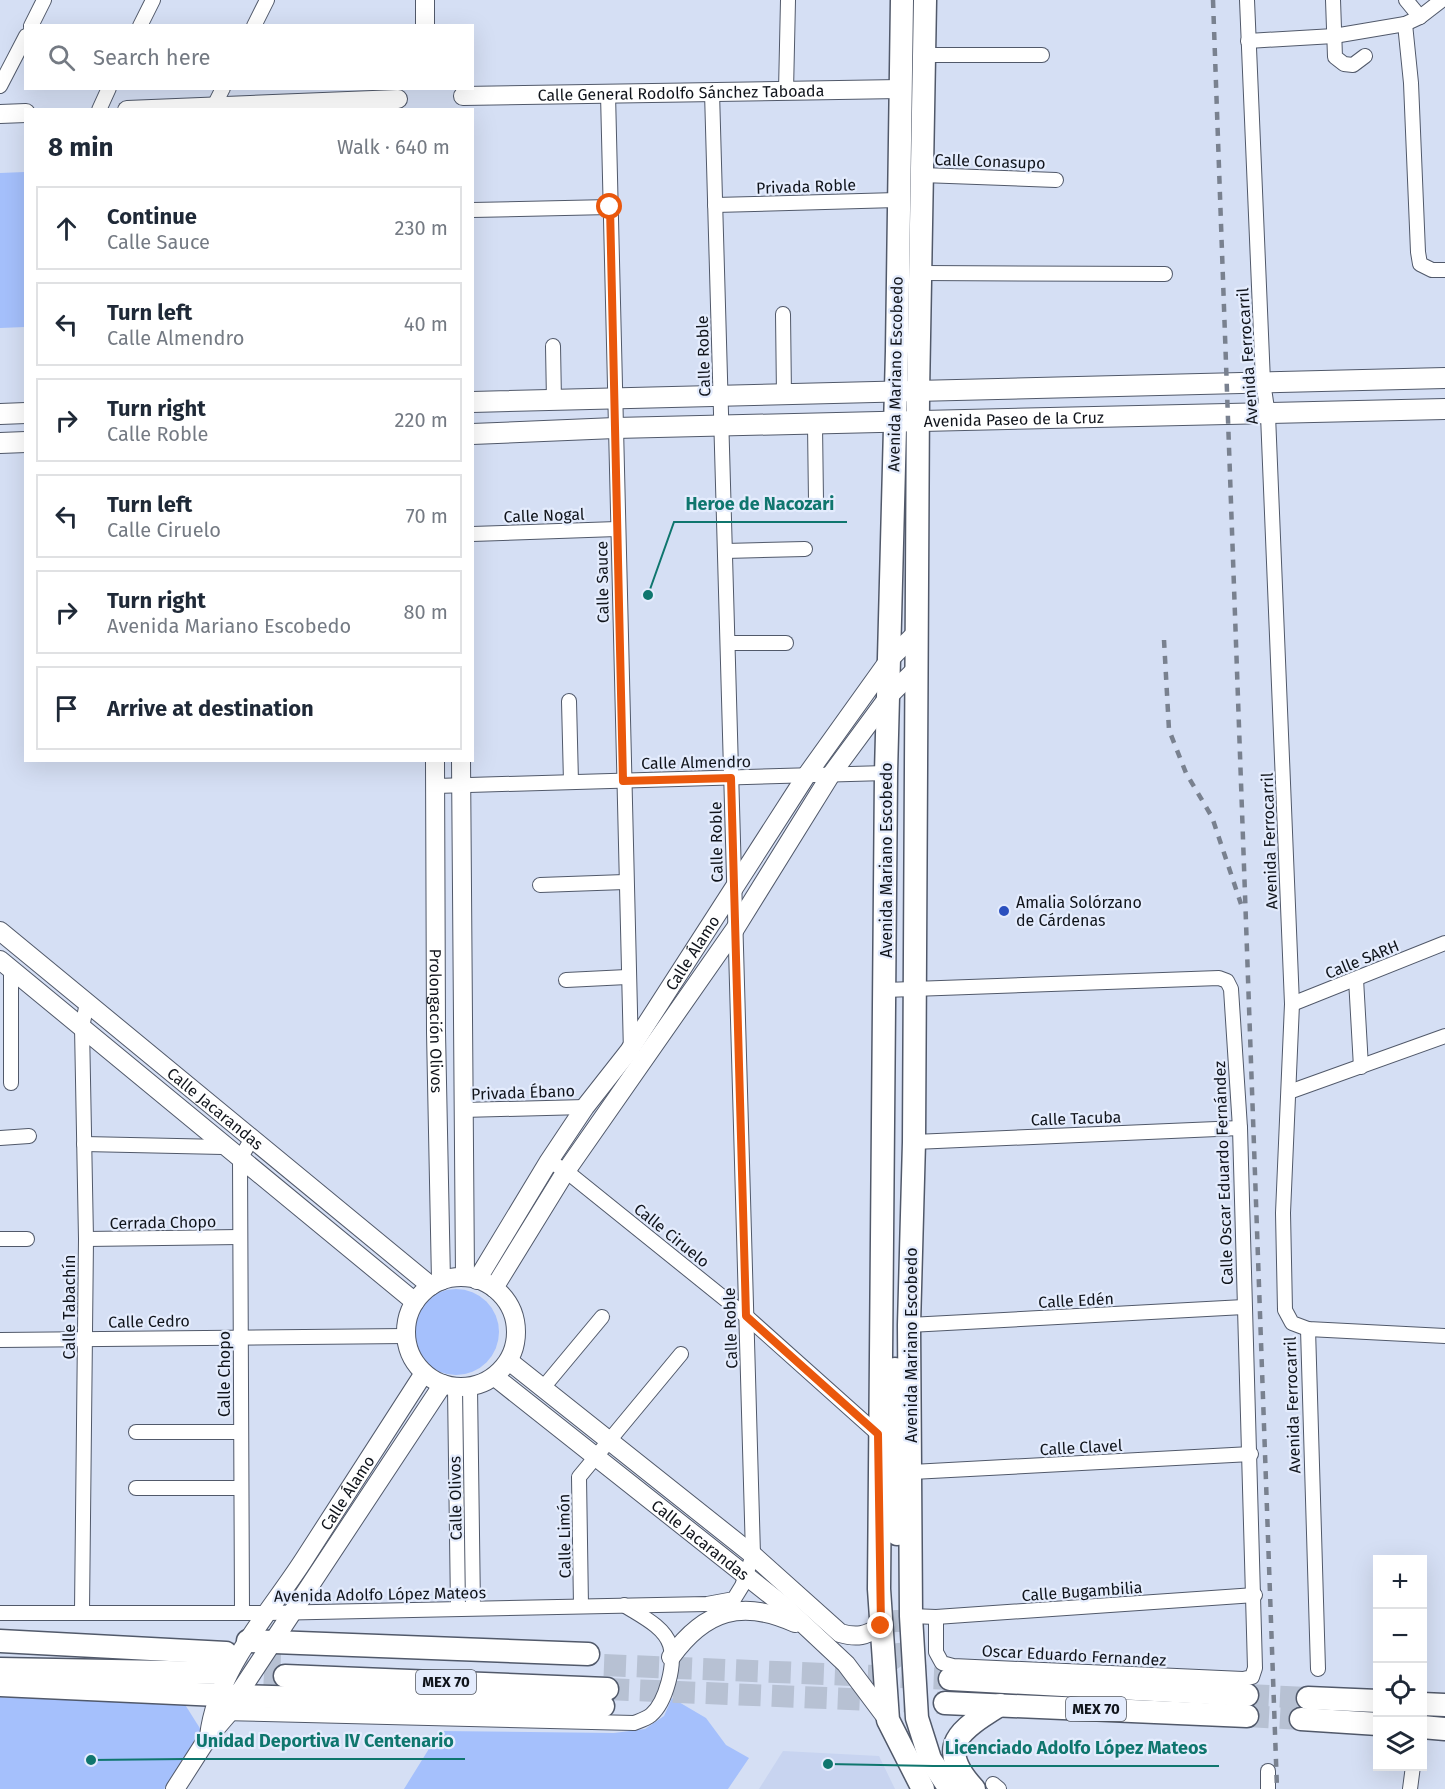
<!DOCTYPE html>
<html lang="en">
<head>
<meta charset="utf-8">
<style>
	body { margin:0; font-family:"Fira Sans",sans-serif; background:#f2f2f3; color:#1f2937 }
	.controls { position:absolute; right:18px; bottom:18px; display:grid; overflow:hidden; border-radius:0px; box-shadow:0 6px 24px #0002 }
	.controls button { width:54px; height:54px; display:grid; place-items:center; padding:0; border:0; border-bottom:2px solid #e0e1e3; background:#fff; color:#1f2937; font:30px sans-serif }
	.stop { position:absolute; width:18px; height:18px; margin:-14px; border:4px solid #ea580c; border-radius:50%; background:#fff }
	.stop.end { background:#ea580c; border-color:#fff; box-shadow:0 2px 6px #0008 }
	.list { margin:0; padding:0; list-style:none }
	h2 { display:flex; justify-content:space-between; align-items:center; height:78px; margin:0; padding:0 24px; font-size:26px }
	h2 small { font-size:20px; font-weight:400; color:#747a83 }
	.list li { display:grid; grid-template-columns:39px 1fr auto; gap:18px; align-items:center; box-sizing:border-box; height:84px; margin:0 12px 12px; padding:0 12px; border:2px solid #e0e1e3; border-radius:0px }
	.list b { display:block; font-size:22px; white-space:nowrap }
	.list p { margin:0; font-size:20px; white-space:nowrap; color:#747a83 }
	.list em { font-size:20px; font-style:normal; color:#747a83 }
	.icon { flex:none; width:33px; height:33px; fill:none; stroke:currentColor; stroke-width:2; stroke-linecap:round; stroke-linejoin:round }
	.map { position:relative; flex:none; width:1445px; height:1789px; overflow:hidden }
	.search { position:absolute; background:#fff; box-shadow:0 6px 24px #0002; left:24px; top:24px; width:450px; height:66px; display:flex; align-items:center; gap:15px; box-sizing:border-box; padding:0 21px; border-radius:0px; color:#747a83; font-size:22px }
	.panel { position:absolute; background:#fff; box-shadow:0 6px 24px #0002; left:24px; top:108px; width:450px; height:654px; border-radius:0px }
	.map>svg:first-child { display:block }
</style>
</head>
<body>
<div class="map">
<svg width="1445" height="1789" viewBox="0 0 1445 1789">
	<rect width="100%" height="100%" fill="#d5dff4"/>
	<polygon fill="#c8d4f0" points="783,1751 879,1756 895,1789 759,1789"/>
	<g fill="#a5c0fc">
		<polygon points="25,172 25,327 0,328 0,173"/>
		<circle cx="456" cy="1332" r="43"/>
		<polygon points="0,1697 184,1703 201,1730 164,1789 0,1789"/>
		<polygon points="672,1698 706,1718 726,1745 749,1758 728,1789 404,1789 440,1731 614,1733 645,1729 664,1716"/>
	</g>
	<g fill="none" stroke-linecap="round" stroke-linejoin="round">
		<g stroke="#b7c1d3" stroke-width="22" stroke-dasharray="22 11" stroke-linecap="butt">
			<path d="M897,1610C898,1636 893,1669 924,1676"/>
			<polyline points="226,1653 291,1655"/>
			<polyline points="604,1665 950,1679"/>
			<polyline points="231,1673 285,1676"/>
			<polyline points="607,1689 945,1703"/>
			<polyline points="1247,1695 1308,1698"/>
			<polyline points="1247,1716 1301,1719"/>
		</g>
		<g stroke="#51596a" stroke-width="16">
			<g id="minor">
				<polyline points="1247,0 1263,382 1268,415 1292,1004 1283,1213 1285,1310 1292,1323 1308,1329 1445,1336"/>
				<polyline points="1333,0 1335,57 1344,64 1353,65 1365,56"/>
				<polyline points="1406,0 1420,17"/>
				<polyline points="1405,24 1411,83 1418,252 1420,264 1432,270 1445,270"/>
				<polyline points="31,26 44,0"/>
				<polyline points="140,26 153,0"/>
				<polyline points="254,26 267,0"/>
				<polyline points="1248,41 1334,36 1405,24 1420,17 1442,0"/>
				<polyline points="924,55 1042,55"/>
				<polyline points="0,86 26,36"/>
				<polyline points="786,91 788,0"/>
				<polyline points="608,94 631,1053"/>
				<polyline points="214,106 223,88"/>
				<polyline points="99,110 109,88"/>
				<polyline points="922,175 1056,180"/>
				<polyline points="715,205 897,200"/>
				<polyline points="472,210 610,207"/>
				<polyline points="922,273 1165,274"/>
				<polyline points="783,314 784,396"/>
				<polyline points="553,346 554,401"/>
				<polyline points="815,425 816,501"/>
				<polyline points="472,534 617,529"/>
				<polyline points="725,551 805,549"/>
				<polyline points="728,643 786,643"/>
				<polyline points="569,701 571,782"/>
				<polyline points="436,786 886,773"/>
				<polyline points="540,885 625,882"/>
				<polyline points="1356,979 1361,1067"/>
				<polyline points="566,980 627,977"/>
				<polyline points="885,990 1219,978 1227,981 1231,989 1240,1128 1255,1668 1252,1677 1243,1679 953,1666 942,1663 936,1652 936,1617"/>
				<polyline points="1292,1004 1445,943"/>
				<polyline points="11,1083 11,970"/>
				<polyline points="1289,1092 1445,1036"/>
				<polyline points="462,1110 585,1107"/>
				<polyline points="0,1138 29,1136"/>
				<polyline points="914,1142 1240,1128"/>
				<polyline points="84,1144 223,1147"/>
				<polyline points="549,1161 566,1171 746,1316 878,1434"/>
				<polyline points="0,1239 27,1239"/>
				<polyline points="86,1239 240,1237"/>
				<polyline points="909,1325 1244,1307"/>
				<polyline points="1308,1329 1318,1669"/>
				<polyline points="0,1340 406,1336"/>
				<polyline points="470,1387 473,1608"/>
				<polyline points="455,1388 458,1608"/>
				<polyline points="542,1389 602,1317"/>
				<polyline points="136,1432 241,1432"/>
				<polyline points="912,1472 1251,1454"/>
				<polyline points="136,1488 241,1488"/>
				<polyline points="581,1606 579,1477 681,1354"/>
				<polyline points="82,1611 86,1239 82,1027 87,1003"/>
				<polyline points="242,1611 240,1159 251,1140"/>
				<polyline points="0,1613 268,1613 707,1604 734,1599 742,1586 753,1555 712,92"/>
				<polyline points="911,1616 936,1617 1255,1595"/>
				<path d="M221,1713L634,1723C639,1721 646,1719 651,1715C666,1702 676,1664 670,1645C664,1626 639,1615 624,1605"/>
				<polyline points="1268,1771 1268,1789"/>
				<polyline points="993,1784 999,1789"/>
				<polyline points="1410,1789 1413,1766"/>
			</g>
		</g>
		<g stroke="#51596a" stroke-width="20">
			<g id="tertiary">
				<polyline points="425,26 425,0"/>
				<path id="s1" d="M463,96L900,89"/>
				<polyline points="127,110 398,99"/>
				<polyline points="0,114 26,113"/>
				<path id="s2" d="M435,760L436,1032L441,1281"/>
				<polyline points="461,760 465,1277"/>
				<path id="s3" d="M0,931L431,1286"/>
				<polyline points="0,960 415,1302"/>
				<circle cx="461" cy="1332" r="55"/>
				<path id="s4" d="M477,1280L549,1161L585,1107L629,1051L806,776L889,660L916,633"/>
				<polyline points="494,1288 566,1171 735,929 830,776 889,696 917,668"/>
				<path d="M509,1361L753,1555L840,1633C857,1638 866,1636 881,1626"/>
				<path id="s5" d="M495,1377L783,1605L846,1664L888,1720"/>
				<path d="M671,1657C705,1610 742,1599 795,1623"/>
				<path id="s6" d="M209,1736C217,1669 268,1615 303,1561C344,1498 384,1435 424,1373"/>
				<polyline points="175,1789 209,1736 228,1714 237,1696 443,1384"/>
			</g>
		</g>
		<g stroke="#51596a" stroke-width="22">
			<g id="secondary">
				<polyline points="472,402 1445,378"/>
				<polyline points="0,414 26,413"/>
				<path id="s7" d="M472,434L615,428L1445,409"/>
				<polyline points="0,443 26,442"/>
			</g>
		</g>
		<g stroke="#51596a" stroke-width="25">
			<g id="primary">
				<polyline points="902,0 897,351 886,773 879,1589 888,1720 923,1789"/>
				<polyline points="925,0 918,393 914,1142 909,1325 911,1616 917,1718 930,1759 950,1789"/>
				<polyline points="895,1369 897,1534"/>
				<polyline points="0,1641 226,1653"/>
				<polyline points="248,1641 588,1654"/>
				<polyline points="0,1669 223,1673"/>
				<polyline points="285,1676 607,1689"/>
				<polyline points="950,1679 1247,1695"/>
				<polyline points="0,1685 240,1696 603,1706"/>
				<polyline points="1308,1698 1378,1701"/>
				<polyline points="945,1703 1247,1716"/>
				<polyline points="1422,1704 1445,1705"/>
				<polyline points="1301,1719 1378,1724"/>
				<polyline points="1422,1727 1445,1729"/>
				<path d="M974,1789C934,1746 960,1730 1000,1705"/>
			</g>
		</g>
		<use href="#minor" stroke="#fff" stroke-width="14"/>
		<use href="#tertiary" stroke="#fff" stroke-width="18"/>
		<use href="#secondary" stroke="#fff" stroke-width="20"/>
		<use href="#primary" stroke="#fff" stroke-width="22"/>
		<g stroke="#79818f" stroke-width="4.5" stroke-dasharray="8 8" stroke-linecap="butt">
			<polyline points="1213,0 1277,1789"/>
			<polyline points="1164,640 1169,730 1186,773 1212,817 1241,904"/>
		</g>
	</g>
	<g fill="none" stroke-linecap="round" stroke-linejoin="round">
		<polyline stroke="#ea580c" stroke-width="8" points="610,207 623,781 731,778 746,1316 878,1434 881,1626"/>
	</g>
	<circle fill="#2a4fbe" stroke="#e4ecfd" stroke-width="2" cx="1004" cy="911" r="6"/>
	<g text-anchor="middle" stroke-width="4.5" stroke-linejoin="round" paint-order="stroke">
		<g fill="#e4ecfd" stroke="#50555f" stroke-width="1.5">
			<rect x="416" y="1670" width="60" height="24" rx="4.5"/>
			<rect x="1066" y="1697" width="60" height="24" rx="4.5"/>
		</g>
		<g font-size="15" font-weight="bold" fill="#10141b">
			<text x="446" y="1687">MEX 70</text>
			<text x="1096" y="1714">MEX 70</text>
		</g>
		<g font-size="16" fill="#10141b" stroke="#e4ecfd">
			<text dy="6" stroke="none"><textPath href="#s1" startOffset="218">Calle General Rodolfo Sánchez Taboada</textPath></text>
			<text transform="translate(990 161) rotate(2)" y="6">Calle Conasupo</text>
			<text transform="translate(806 186) rotate(-2)" y="6">Privada Roble</text>
			<text transform="translate(703 356) rotate(-92)" y="6">Calle Roble</text>
			<text transform="translate(1247 356) rotate(-94)" y="6">Avenida Ferrocarril</text>
			<text transform="translate(895 374) rotate(-89)" y="6">Avenida Mariano Escobedo</text>
			<text dy="6" stroke="none"><textPath href="#s7" startOffset="542">Avenida Paseo de la Cruz</textPath></text>
			<text transform="translate(544 515) rotate(-2)" y="6">Calle Nogal</text>
			<text transform="translate(602 582) rotate(-91)" y="6">Calle Sauce</text>
			<text transform="translate(696 762) rotate(-1)" y="6">Calle Almendro</text>
			<text transform="translate(1269 841) rotate(-92)" y="6">Avenida Ferrocarril</text>
			<text transform="translate(716 842) rotate(-91)" y="6">Calle Roble</text>
			<text transform="translate(886 860) rotate(-90)" y="6">Avenida Mariano Escobedo</text>
			<text dy="6" stroke="none"><textPath href="#s4" startOffset="392">Calle Álamo</textPath></text>
			<text transform="translate(1362 959) rotate(-22)" y="6">Calle SARH</text>
			<text dy="6" stroke="none"><textPath href="#s2" startOffset="261">Prolongación Olivos</textPath></text>
			<text transform="translate(523 1092) rotate(-2)" y="6">Privada Ébano</text>
			<text dy="6" stroke="none"><textPath href="#s3" startOffset="279">Calle Jacarandas</textPath></text>
			<text transform="translate(1076 1118) rotate(-2)" y="6">Calle Tacuba</text>
			<text transform="translate(1223 1173) rotate(-92)" y="6">Calle Oscar Eduardo Fernández</text>
			<text transform="translate(163 1222) rotate(-1)" y="6">Cerrada Chopo</text>
			<text transform="translate(672 1235) rotate(39)" y="6">Calle Ciruelo</text>
			<text transform="translate(1076 1300) rotate(-3)" y="6">Calle Edén</text>
			<text transform="translate(69 1307) rotate(-90)" y="6">Calle Tabachín</text>
			<text transform="translate(149 1321) rotate(-1)" y="6">Calle Cedro</text>
			<text transform="translate(730 1328) rotate(-92)" y="6">Calle Roble</text>
			<text transform="translate(911 1345) rotate(-90)" y="6">Avenida Mariano Escobedo</text>
			<text transform="translate(224 1374) rotate(-90)" y="6">Calle Chopo</text>
			<text transform="translate(1292 1405) rotate(-92)" y="6">Avenida Ferrocarril</text>
			<text transform="translate(1081 1447) rotate(-3)" y="6">Calle Clavel</text>
			<text dy="6" stroke="none"><textPath href="#s6" startOffset="282">Calle Álamo</textPath></text>
			<text transform="translate(455 1498) rotate(-91)" y="6">Calle Olivos</text>
			<text transform="translate(564 1536) rotate(-91)" y="6">Calle Limón</text>
			<text dy="6" stroke="none"><textPath href="#s5" startOffset="262">Calle Jacarandas</textPath></text>
			<text transform="translate(1082 1591) rotate(-4)" y="6">Calle Bugambilia</text>
			<text transform="translate(380 1594) rotate(-1)" y="6">Avenida Adolfo López Mateos</text>
			<text transform="translate(1074 1655) rotate(3)" y="6">Oscar Eduardo Fernandez</text>
		</g>
		<g font-size="16" fill="#10141b" stroke="#e4ecfd" text-anchor="start">
			<text x="1016" y="908">Amalia Solórzano<tspan x="1016" dy="18">de Cárdenas</tspan></text>
		</g>
	</g>
	<path fill="none" stroke="#0f766e" stroke-width="2" d="M648 595L674 522H847M91 1760L184 1759H465M828 1764L933 1766H1219"/>
	<g fill="#0f766e" stroke="#e4ecfd" stroke-width="2">
		<circle cx="648" cy="595" r="6"/>
		<circle cx="91" cy="1760" r="6"/>
		<circle cx="828" cy="1764" r="6"/>
	</g>
	<g font-size="18" text-anchor="middle" font-weight="bold" fill="#0f766e" stroke="#e4ecfd" stroke-width="4.5" stroke-linejoin="round" paint-order="stroke">
		<text x="760" y="510">Heroe de Nacozari</text>
		<text x="325" y="1747">Unidad Deportiva IV Centenario</text>
		<text x="1076" y="1754">Licenciado Adolfo López Mateos</text>
	</g>
</svg>
<div class="controls">
<button>+</button>
<button>−</button>
<button><svg class="icon" aria-label="locate" viewBox="0 0 24 24"><circle cx="12" cy="12" r="6"/><path d="M12 2v4M12 18v4M2 12h4M18 12h4"/></svg></button>
<button><svg class="icon" aria-label="layers" viewBox="0 0 24 24"><path d="M12 4l9 5-9 5-9-5zM3 14l9 5 9-5"/></svg></button>
</div>
<div class="stop" style="left:610px;top:207px"></div>
<div class="stop end" style="left:881px;top:1626px"></div>
<div class="search"><svg class="icon" aria-label="search" viewBox="0 0 24 24"><circle cx="10" cy="10" r="6"/><path d="M15 15l6 6"/></svg>Search here</div>
<section class="panel">
<h2>8 min<small>Walk · 640 m</small></h2>
<ul class="list">
<li><svg class="icon" aria-label="ahead" viewBox="0 0 24 24"><path d="M12 20V5M6 11l6-6 6 6"/></svg><div><b>Continue</b><p>Calle Sauce</p></div><em>230 m</em></li>
<li><svg class="icon" aria-label="left" viewBox="0 0 24 24"><path d="M17 20v-9H6M10 6l-5 5 5 5"/></svg><div><b>Turn left</b><p>Calle Almendro</p></div><em>40 m</em></li>
<li><svg class="icon" aria-label="right" viewBox="0 0 24 24"><path d="M7 20v-9h11M14 6l5 5-5 5"/></svg><div><b>Turn right</b><p>Calle Roble</p></div><em>220 m</em></li>
<li><svg class="icon" aria-label="left" viewBox="0 0 24 24"><path d="M17 20v-9H6M10 6l-5 5 5 5"/></svg><div><b>Turn left</b><p>Calle Ciruelo</p></div><em>70 m</em></li>
<li><svg class="icon" aria-label="right" viewBox="0 0 24 24"><path d="M7 20v-9h11M14 6l5 5-5 5"/></svg><div><b>Turn right</b><p>Avenida Mariano Escobedo</p></div><em>80 m</em></li>
<li><svg class="icon" aria-label="arrive" viewBox="0 0 24 24"><path d="M6 21V4h12l-3 4 3 4H6"/></svg><div><b>Arrive at destination</b></div></li>
</ul>
</section>
</div>
</body>
</html>
